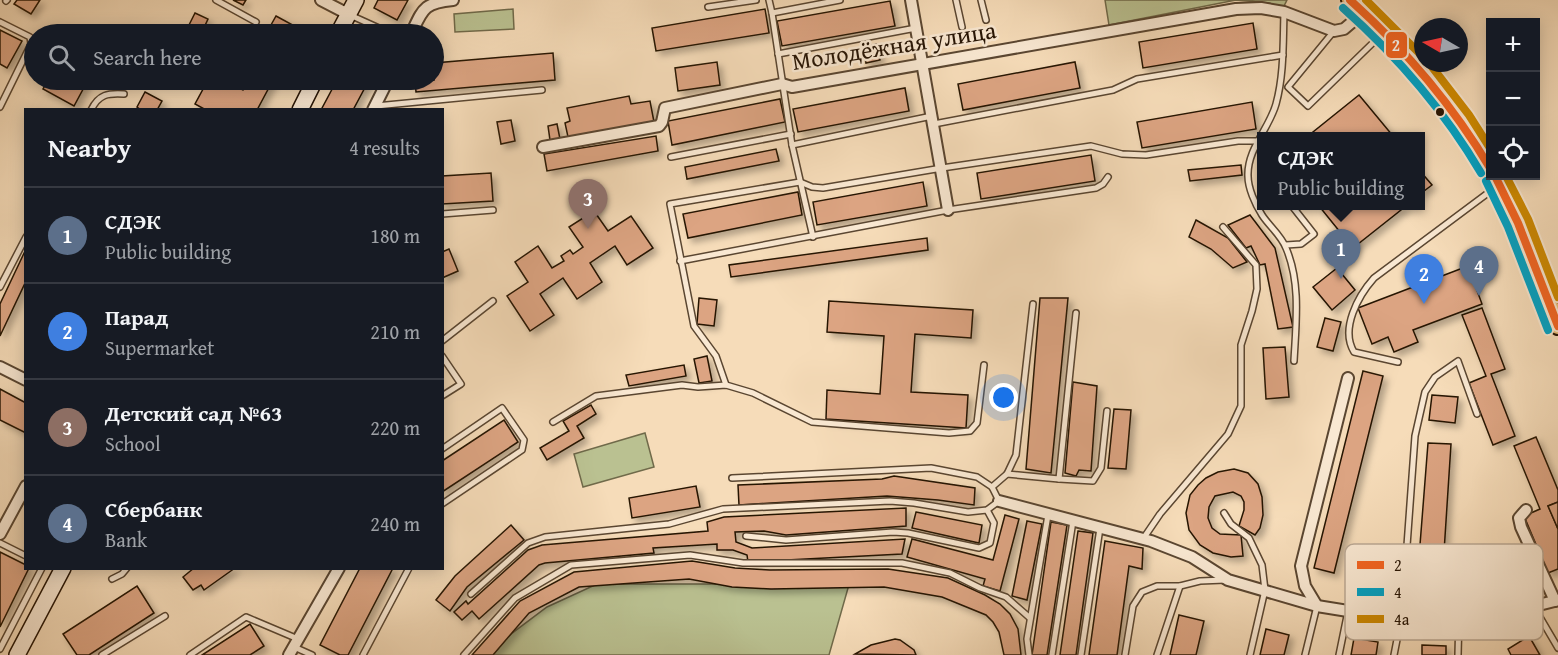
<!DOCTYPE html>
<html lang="en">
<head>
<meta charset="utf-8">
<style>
	body { margin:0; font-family:"Gentium Book Plus",serif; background:#242831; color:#f1f3f6 }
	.controls { position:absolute; right:18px; top:18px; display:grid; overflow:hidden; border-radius:0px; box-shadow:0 3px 15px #0003 }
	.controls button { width:54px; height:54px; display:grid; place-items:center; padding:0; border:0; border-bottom:2px solid #363941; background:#171b24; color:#f1f3f6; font:30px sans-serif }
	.compass { position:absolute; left:1414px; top:18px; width:54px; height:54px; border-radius:50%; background:#171b24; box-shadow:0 3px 15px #0003; rotate:279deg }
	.you { position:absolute; left:1004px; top:398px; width:21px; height:21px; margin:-15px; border:4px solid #fff; border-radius:50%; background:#1a73e8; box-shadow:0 0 0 9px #1a73e833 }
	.badge { display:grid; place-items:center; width:39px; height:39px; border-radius:50%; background:#c59692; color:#fff; font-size:20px; font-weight:700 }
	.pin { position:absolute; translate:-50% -50px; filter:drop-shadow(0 2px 3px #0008) }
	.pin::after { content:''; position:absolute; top:32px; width:21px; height:18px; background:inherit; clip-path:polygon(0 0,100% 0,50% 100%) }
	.popup { position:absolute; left:1257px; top:132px; width:168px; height:78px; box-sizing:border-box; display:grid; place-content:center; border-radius:0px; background:#171b24; filter:drop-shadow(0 2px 4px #0005); font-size:20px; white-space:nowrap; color:#9ea1a6 }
	.popup b { font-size:22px; color:#f1f3f6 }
	.popup::after { content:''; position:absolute; left:50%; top:100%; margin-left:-12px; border:12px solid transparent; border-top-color:#171b24 }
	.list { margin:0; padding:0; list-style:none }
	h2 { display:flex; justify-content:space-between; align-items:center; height:78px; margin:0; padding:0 24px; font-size:26px }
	h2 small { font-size:20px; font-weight:400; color:#9ea1a6 }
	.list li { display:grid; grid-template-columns:39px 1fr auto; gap:18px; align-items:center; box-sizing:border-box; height:96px; padding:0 24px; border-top:2px solid #363941 }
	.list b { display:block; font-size:22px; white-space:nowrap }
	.list p { margin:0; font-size:20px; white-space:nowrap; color:#9ea1a6 }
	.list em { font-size:20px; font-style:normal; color:#9ea1a6 }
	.icon { flex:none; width:33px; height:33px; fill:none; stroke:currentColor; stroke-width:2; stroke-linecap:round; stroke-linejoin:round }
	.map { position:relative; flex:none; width:1558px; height:655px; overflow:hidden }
	.search { position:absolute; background:#171b24; box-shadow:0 3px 15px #0003; left:24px; top:24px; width:420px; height:66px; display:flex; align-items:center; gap:15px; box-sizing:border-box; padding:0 21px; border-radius:33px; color:#9ea1a6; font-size:22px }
	.panel { position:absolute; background:#171b24; box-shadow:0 3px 15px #0003; left:24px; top:108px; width:420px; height:462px; border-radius:0px }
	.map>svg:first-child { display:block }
</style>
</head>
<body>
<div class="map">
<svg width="1558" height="655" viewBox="0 0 1558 655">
	<defs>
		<filter id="shadow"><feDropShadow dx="4.5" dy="4.5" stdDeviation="3" flood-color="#0004"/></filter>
	</defs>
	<rect width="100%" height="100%" fill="#f6dcb9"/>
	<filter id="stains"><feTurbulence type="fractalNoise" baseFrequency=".00333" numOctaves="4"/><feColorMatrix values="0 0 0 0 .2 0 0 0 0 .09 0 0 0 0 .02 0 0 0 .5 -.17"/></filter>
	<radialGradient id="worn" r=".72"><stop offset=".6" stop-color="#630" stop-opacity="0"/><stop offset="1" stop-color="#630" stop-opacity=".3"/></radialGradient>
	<g fill="#bac191" stroke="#706a4a" stroke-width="1.5">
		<polygon points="1105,0 1287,0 1283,8 1269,3 1236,0 1109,25"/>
		<polygon points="513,9 514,29 455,32 454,14"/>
		<polygon points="645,433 654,467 583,487 574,454"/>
		<polygon points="850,581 829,655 483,655 547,607 597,584 755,584"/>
	</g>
	<g fill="#dca482" stroke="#261404" stroke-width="1.5" filter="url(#shadow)">
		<polygon points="17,0 40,0 31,14 14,4"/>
		<polygon points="233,0 246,0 243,5"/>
		<polygon points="378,0 408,0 397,20 374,8"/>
		<polygon points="890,1 895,26 782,46 777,21"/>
		<polygon points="765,9 769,33 656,51 652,28"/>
		<polygon points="195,13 208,19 201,34 194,34 186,31"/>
		<polygon points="276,16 300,29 297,34 266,34"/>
		<polygon points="1253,23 1257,49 1143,68 1139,42"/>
		<polygon points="0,30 22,41 7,68 0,64"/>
		<polygon points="877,44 880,60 866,63 863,47"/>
		<polygon points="553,53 555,80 416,92 415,80 434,80 434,63"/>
		<polygon points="717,62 720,85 678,91 675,68"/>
		<polygon points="1075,62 1080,88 963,110 958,84"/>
		<polygon points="48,80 88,80 74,106 43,89"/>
		<polygon points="208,80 224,80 243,90 248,80 273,80 257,110 206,110 195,104"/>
		<polygon points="337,80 369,80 353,110 321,110"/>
		<polygon points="905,88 909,111 798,132 793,109"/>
		<polygon points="145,92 162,101 157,110 141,110 137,107"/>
		<polygon points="1359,95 1393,136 1308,136"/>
		<polygon points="629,96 631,104 650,101 654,122 568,137 565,123 570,121 567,108"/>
		<polygon points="780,99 785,122 672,145 668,121"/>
		<polygon points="1252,102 1256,129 1142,148 1137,122"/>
		<polygon points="511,120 515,141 501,144 497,122"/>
		<polygon points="557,124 560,139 550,140 548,126"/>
		<polygon points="656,136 658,151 547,171 544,154"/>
		<polygon points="776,149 779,161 687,179 685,167"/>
		<polygon points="1091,155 1095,181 981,199 977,173"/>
		<polygon points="1241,165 1242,175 1190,181 1188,170"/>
		<polygon points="1420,171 1432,185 1420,194"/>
		<polygon points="491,173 493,201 442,204 442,176"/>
		<polygon points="923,182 927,206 817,225 813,202"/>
		<polygon points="798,192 802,215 688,238 683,214"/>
		<polygon points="1319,206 1406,206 1353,248"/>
		<polygon points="594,211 608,231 631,216 653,248 627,265 615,246 590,263 602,282 577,299 563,278 540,294 554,315 530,331 507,296 528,282 515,262 538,246 552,268 564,261 561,256 570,250 573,254 583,247 569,227"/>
		<polygon points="1250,215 1275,248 1293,327 1278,329 1265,264 1260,265 1251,246 1246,248 1228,225"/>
		<polygon points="1196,220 1228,238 1247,262 1233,268 1211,249 1189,237"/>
		<polygon points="927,238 928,250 731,277 729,265"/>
		<polygon points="26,249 26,281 0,336 0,304"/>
		<polygon points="449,249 458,271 442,278 442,252"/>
		<polygon points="1468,266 1482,304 1413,330 1418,342 1394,352 1388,337 1372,344 1358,308"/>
		<polygon points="1337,268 1355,290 1332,310 1313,287"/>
		<polygon points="699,298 717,300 714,326 697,324"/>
		<polygon points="1040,298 1068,298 1051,473 1026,469"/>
		<polygon points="829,301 973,310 971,338 915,334 911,392 968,395 966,428 826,419 827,390 880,394 884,336 827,332"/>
		<polygon points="1482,308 1505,369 1491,374 1515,436 1493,445 1469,383 1486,376 1462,315"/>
		<polygon points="1325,318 1341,322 1333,351 1317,347"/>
		<polygon points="1285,347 1289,397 1266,399 1263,348"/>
		<polygon points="707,356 712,381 699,383 694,359"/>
		<polygon points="684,365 686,376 629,386 626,375"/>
		<polygon points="1363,371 1383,376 1334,573 1314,568"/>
		<polygon points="1073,382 1097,386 1091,471 1079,470 1076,476 1065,473"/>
		<polygon points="0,389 26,403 26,433 0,420"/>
		<polygon points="1432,395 1458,397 1455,423 1429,420"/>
		<polygon points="591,405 596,414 577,426 584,438 547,460 540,448 569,431 563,421"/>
		<polygon points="1114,409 1131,410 1126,469 1108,468"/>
		<polygon points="504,420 518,442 442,492 442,461"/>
		<polygon points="1536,437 1558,490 1558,502 1548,506 1558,529 1558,569 1548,573 1524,516 1540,509 1514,446"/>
		<polygon points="1428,443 1451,444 1442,583 1417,583"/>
		<polygon points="1234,469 1248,473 1258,484 1262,497 1263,515 1260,528 1255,535 1239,526 1244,510 1244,502 1241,496 1233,492 1215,496 1209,507 1208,518 1212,528 1220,534 1241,535 1243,556 1231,557 1213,553 1200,545 1189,530 1186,513 1190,495 1198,485 1206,478 1218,472"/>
		<polygon points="894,476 975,488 974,505 938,500 887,496 739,505 738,485 882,479"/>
		<polygon points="696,486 700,507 632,518 629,498"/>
		<polygon points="1558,502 1558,529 1548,506"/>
		<polygon points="906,508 906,526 786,535 764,531 735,532 736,542 752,548 905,539 902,554 748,562 747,555 733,550 717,550 717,544 653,548 654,553 545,563 539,565 479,619 472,611 462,620 454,612 466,601 468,604 528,550 542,545 708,531 707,522 724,517"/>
		<polygon points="916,512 982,525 979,543 912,528"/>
		<polygon points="1005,515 1019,519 1000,591 983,586 985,579 907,557 912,539 993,560"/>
		<polygon points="1027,521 1042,524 1027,600 1012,596"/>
		<polygon points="1051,522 1067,525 1047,655 1032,655"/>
		<polygon points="511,525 524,540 467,587 450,611 436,600 455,576"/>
		<polygon points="1078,531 1093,533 1076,655 1060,655"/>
		<polygon points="1105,541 1143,548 1142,569 1129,566 1117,655 1089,655"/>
		<polygon points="1373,551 1387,553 1383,585 1369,583"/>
		<polygon points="0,552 26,565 26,568 29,568 0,627"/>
		<polygon points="692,561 735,568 770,570 888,569 948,578 985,595 1000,604 1010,614 1018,629 1021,655 1004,655 999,632 993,622 986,615 942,597 884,587 771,589 732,587 689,579 579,587 529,613 493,655 472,655 520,601 574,572"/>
		<polygon points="235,568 204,590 201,585 193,590 183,577 194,568"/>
		<polygon points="360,568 393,568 348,655 340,655 320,645"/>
		<polygon points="137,586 154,613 89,655 77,655 63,634"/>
		<polygon points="1179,615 1204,621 1196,655 1170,655"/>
		<polygon points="250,624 264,646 250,655 202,655"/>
		<polygon points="1266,629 1289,635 1284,655 1260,655"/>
		<polygon points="1529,636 1540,655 1511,655 1508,649"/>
		<polygon points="1354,638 1378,642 1376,655 1351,655"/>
		<polygon points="895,639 900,640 914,650 916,655 855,654 871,645"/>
		<polygon points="1422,645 1446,646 1446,655 1422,655"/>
	</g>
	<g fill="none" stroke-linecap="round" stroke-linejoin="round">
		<g stroke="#5a4631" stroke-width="8">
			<g id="service">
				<polyline points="216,0 256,22"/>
				<polyline points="769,0 772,13 840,0"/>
				<polyline points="956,0 962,27"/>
				<polyline points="981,0 986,20"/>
				<polyline points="6,1 7,0"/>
				<polyline points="708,7 756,0"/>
				<polyline points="772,13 792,145 813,237"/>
				<path d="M1284,13C1283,43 1284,75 1276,104C1269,129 1247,149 1248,176C1248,188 1255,204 1262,215C1269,226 1281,235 1286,248C1301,283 1296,323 1294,361"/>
				<polyline points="350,15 392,34"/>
				<polyline points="0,22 30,37 31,44 0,107"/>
				<polyline points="1334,31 1288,87 1308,106 1383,33"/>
				<polyline points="778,54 916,28"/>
				<polyline points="376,106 542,90"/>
				<path d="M91,110C99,94 108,93 124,94"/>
				<polyline points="934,124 1113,90 1137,79 1283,55"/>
				<polyline points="792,145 932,116"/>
				<polyline points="671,157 791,134"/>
				<polyline points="442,214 493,210"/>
				<polyline points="1286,245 1301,244 1314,234 1292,206"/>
				<polyline points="680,261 948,210 1096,188 1103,184 1108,177"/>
				<polyline points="0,287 26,237"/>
				<polyline points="442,341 493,301"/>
				<polyline points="442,356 461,384 442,396"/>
				<path d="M1398,362L1354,352C1340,329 1358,296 1374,278L1496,187"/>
				<polyline points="726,385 716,356 694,326 670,204 800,182 812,187 823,188 942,168 1091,146 1122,154 1146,155 1238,141 1258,141"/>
				<polyline points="553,422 596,396 682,385 698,387 726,385 753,393 812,422 949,433 970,431 977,423 984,365"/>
				<polyline points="442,449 502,408 524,440 522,450 442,504"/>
				<polyline points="1007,474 1059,479 1076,313"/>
				<polyline points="1059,479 1093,481 1101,468 1107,411"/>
				<polyline points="992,487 1007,474 1016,455 1033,304"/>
				<polyline points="1224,513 1231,524 1249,538 1262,565 1265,590 1250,655"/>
				<polyline points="746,536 786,540 893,532 908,533 979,548 990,543 994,523 987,510"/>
				<polyline points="1143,539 1160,514 1228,434 1241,406 1241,345 1252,311 1257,289 1256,265 1223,227"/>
				<polyline points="0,543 26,556"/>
				<polyline points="112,579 122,574 127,568"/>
				<polyline points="471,594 528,543 545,537 669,524 723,509 890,501 914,503 968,512 987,510 999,501 992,487 977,477 931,468 732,478"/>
				<polyline points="1534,607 1558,648"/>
				<polyline points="294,647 312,655"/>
				<polyline points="0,649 42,568"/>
				<polyline points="102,655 165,616"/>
				<polyline points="190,655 246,617 298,639"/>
				<polyline points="363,655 409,568"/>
				<polyline points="464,655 515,598 571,565 690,555 743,563 902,563 950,573 980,588 1006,597 1030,618"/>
				<polyline points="1029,655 1027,639 1048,515"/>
				<polyline points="1052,655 1073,521"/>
				<polyline points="1081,655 1100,528"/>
				<polyline points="1125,655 1133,606 1142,592 1157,586 1180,586 1200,581 1225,580"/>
				<polyline points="1157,655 1180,586"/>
				<polyline points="1305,655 1317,606"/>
				<polyline points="1339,655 1348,611"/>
				<polyline points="1394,655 1402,614 1415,436 1425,392 1435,377 1458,361 1477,414"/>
				<polyline points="1458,655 1459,615"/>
			</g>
		</g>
		<g stroke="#5a4631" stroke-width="14">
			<g id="minor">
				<polyline points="321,0 348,14"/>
				<polyline points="911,0 948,210"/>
				<path d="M411,34C423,9 423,3 453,0"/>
				<polyline points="373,110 388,80"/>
				<polyline points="543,147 659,126 662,122 665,108 782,84 792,87 1236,9 1261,8 1284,12 1334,31 1344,29 1364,12"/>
				<polyline points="0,367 26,380"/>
				<polyline points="999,501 1151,541 1192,557 1228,580 1317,606 1348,611 1402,614 1503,614 1558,600"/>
				<polyline points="1526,510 1519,518 1521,527 1555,601"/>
				<polyline points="0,534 26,486"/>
				<polyline points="1317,606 1305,586 1301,566 1348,378"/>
				<polyline points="289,655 339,568"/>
			</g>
		</g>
		<g stroke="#261404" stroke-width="18">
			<g id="secondary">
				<polyline points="338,34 356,0"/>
				<polyline points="300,110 315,80"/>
				<polyline points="17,655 63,568"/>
			</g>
		</g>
		<g stroke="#261404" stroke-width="20">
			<g id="primary">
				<path d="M1350,0C1406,48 1454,103 1490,168"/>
				<polyline points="1495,176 1518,223 1558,326"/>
			</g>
		</g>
		<use href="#service" stroke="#f9e8d2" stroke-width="5"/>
		<use href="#minor" stroke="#f9e8d2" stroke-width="10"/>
		<use href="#secondary" stroke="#f9e8d2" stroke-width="15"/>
		<use href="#primary" stroke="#ebbe7c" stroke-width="16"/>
		<g stroke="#f9e8d2" stroke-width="12">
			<g id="bus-1">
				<path d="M1350,0C1406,50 1452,104 1490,168"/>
				<polyline points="1495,176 1518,223 1558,326"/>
			</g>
		</g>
		<g stroke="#f9e8d2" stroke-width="12">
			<g id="bus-2">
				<path d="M1343,8C1398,57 1444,110 1481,173"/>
				<polyline points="1486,181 1508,227 1548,330"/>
			</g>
		</g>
		<g stroke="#f9e8d2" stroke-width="12">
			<g id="bus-3">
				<polyline points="1366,0 1423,57"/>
				<polyline points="1429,63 1469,115 1490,148"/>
				<polyline points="1506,176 1528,219 1558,297"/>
			</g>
		</g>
		<use href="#bus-1" stroke="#f26522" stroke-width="8"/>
		<use href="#bus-2" stroke="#02a2c4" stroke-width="8"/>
		<use href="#bus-3" stroke="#cd8901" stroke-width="8"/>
	</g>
	<circle fill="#261404" stroke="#f9e8d2" stroke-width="2" cx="1440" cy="112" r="5"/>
	<g text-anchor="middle" stroke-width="5" stroke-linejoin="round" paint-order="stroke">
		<g font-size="24" fill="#261404" stroke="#f9e8d2">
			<text transform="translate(894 46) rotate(-9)" y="8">Молодёжная улица</text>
		</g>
	</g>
	<rect x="1345" y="544" width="198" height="96" rx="9" fill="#f9e8d2" stroke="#baa894" stroke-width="1.5"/>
	<rect x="1357" y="561" width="27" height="8" fill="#f26522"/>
	<rect x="1357" y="588" width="27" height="8" fill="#02a2c4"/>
	<rect x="1357" y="615" width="27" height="8" fill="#cd8901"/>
	<g font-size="16" fill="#261404">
		<text x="1394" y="571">2</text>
		<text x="1394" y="598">4</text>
		<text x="1394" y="625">4а</text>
	</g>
	<rect stroke="#f9e8d2" stroke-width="2" x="1385" y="31" width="23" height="28" rx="6" fill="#f26522"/>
	<g font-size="16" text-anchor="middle" font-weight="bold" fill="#fff">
		<text x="1396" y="51">2</text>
	</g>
	<rect width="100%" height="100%" filter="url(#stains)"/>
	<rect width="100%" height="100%" fill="url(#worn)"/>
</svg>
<div class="controls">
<button>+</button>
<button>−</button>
<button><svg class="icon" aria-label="locate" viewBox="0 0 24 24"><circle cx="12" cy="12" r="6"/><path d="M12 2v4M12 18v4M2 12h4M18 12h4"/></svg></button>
</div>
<svg class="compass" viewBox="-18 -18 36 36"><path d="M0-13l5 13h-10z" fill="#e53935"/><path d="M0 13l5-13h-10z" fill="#9ea1a6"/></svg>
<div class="you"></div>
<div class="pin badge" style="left:1341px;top:279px;background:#5c6f8a">1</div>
<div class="popup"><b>СДЭК</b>Public building</div>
<div class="pin badge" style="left:1424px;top:304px;background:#3f7fe0">2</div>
<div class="pin badge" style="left:588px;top:229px;background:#8d6e63">3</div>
<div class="pin badge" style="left:1479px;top:296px;background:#5c6f8a">4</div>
<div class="search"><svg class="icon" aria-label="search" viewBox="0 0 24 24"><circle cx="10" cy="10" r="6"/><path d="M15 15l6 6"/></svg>Search here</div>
<section class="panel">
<h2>Nearby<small>4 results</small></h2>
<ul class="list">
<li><span class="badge" style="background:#5c6f8a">1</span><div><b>СДЭК</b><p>Public building</p></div><em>180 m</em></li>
<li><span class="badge" style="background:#3f7fe0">2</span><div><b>Парад</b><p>Supermarket</p></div><em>210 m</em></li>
<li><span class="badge" style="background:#8d6e63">3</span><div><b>Детский сад №63</b><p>School</p></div><em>220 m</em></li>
<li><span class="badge" style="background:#5c6f8a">4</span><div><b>Сбербанк</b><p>Bank</p></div><em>240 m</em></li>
</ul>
</section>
</div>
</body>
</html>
